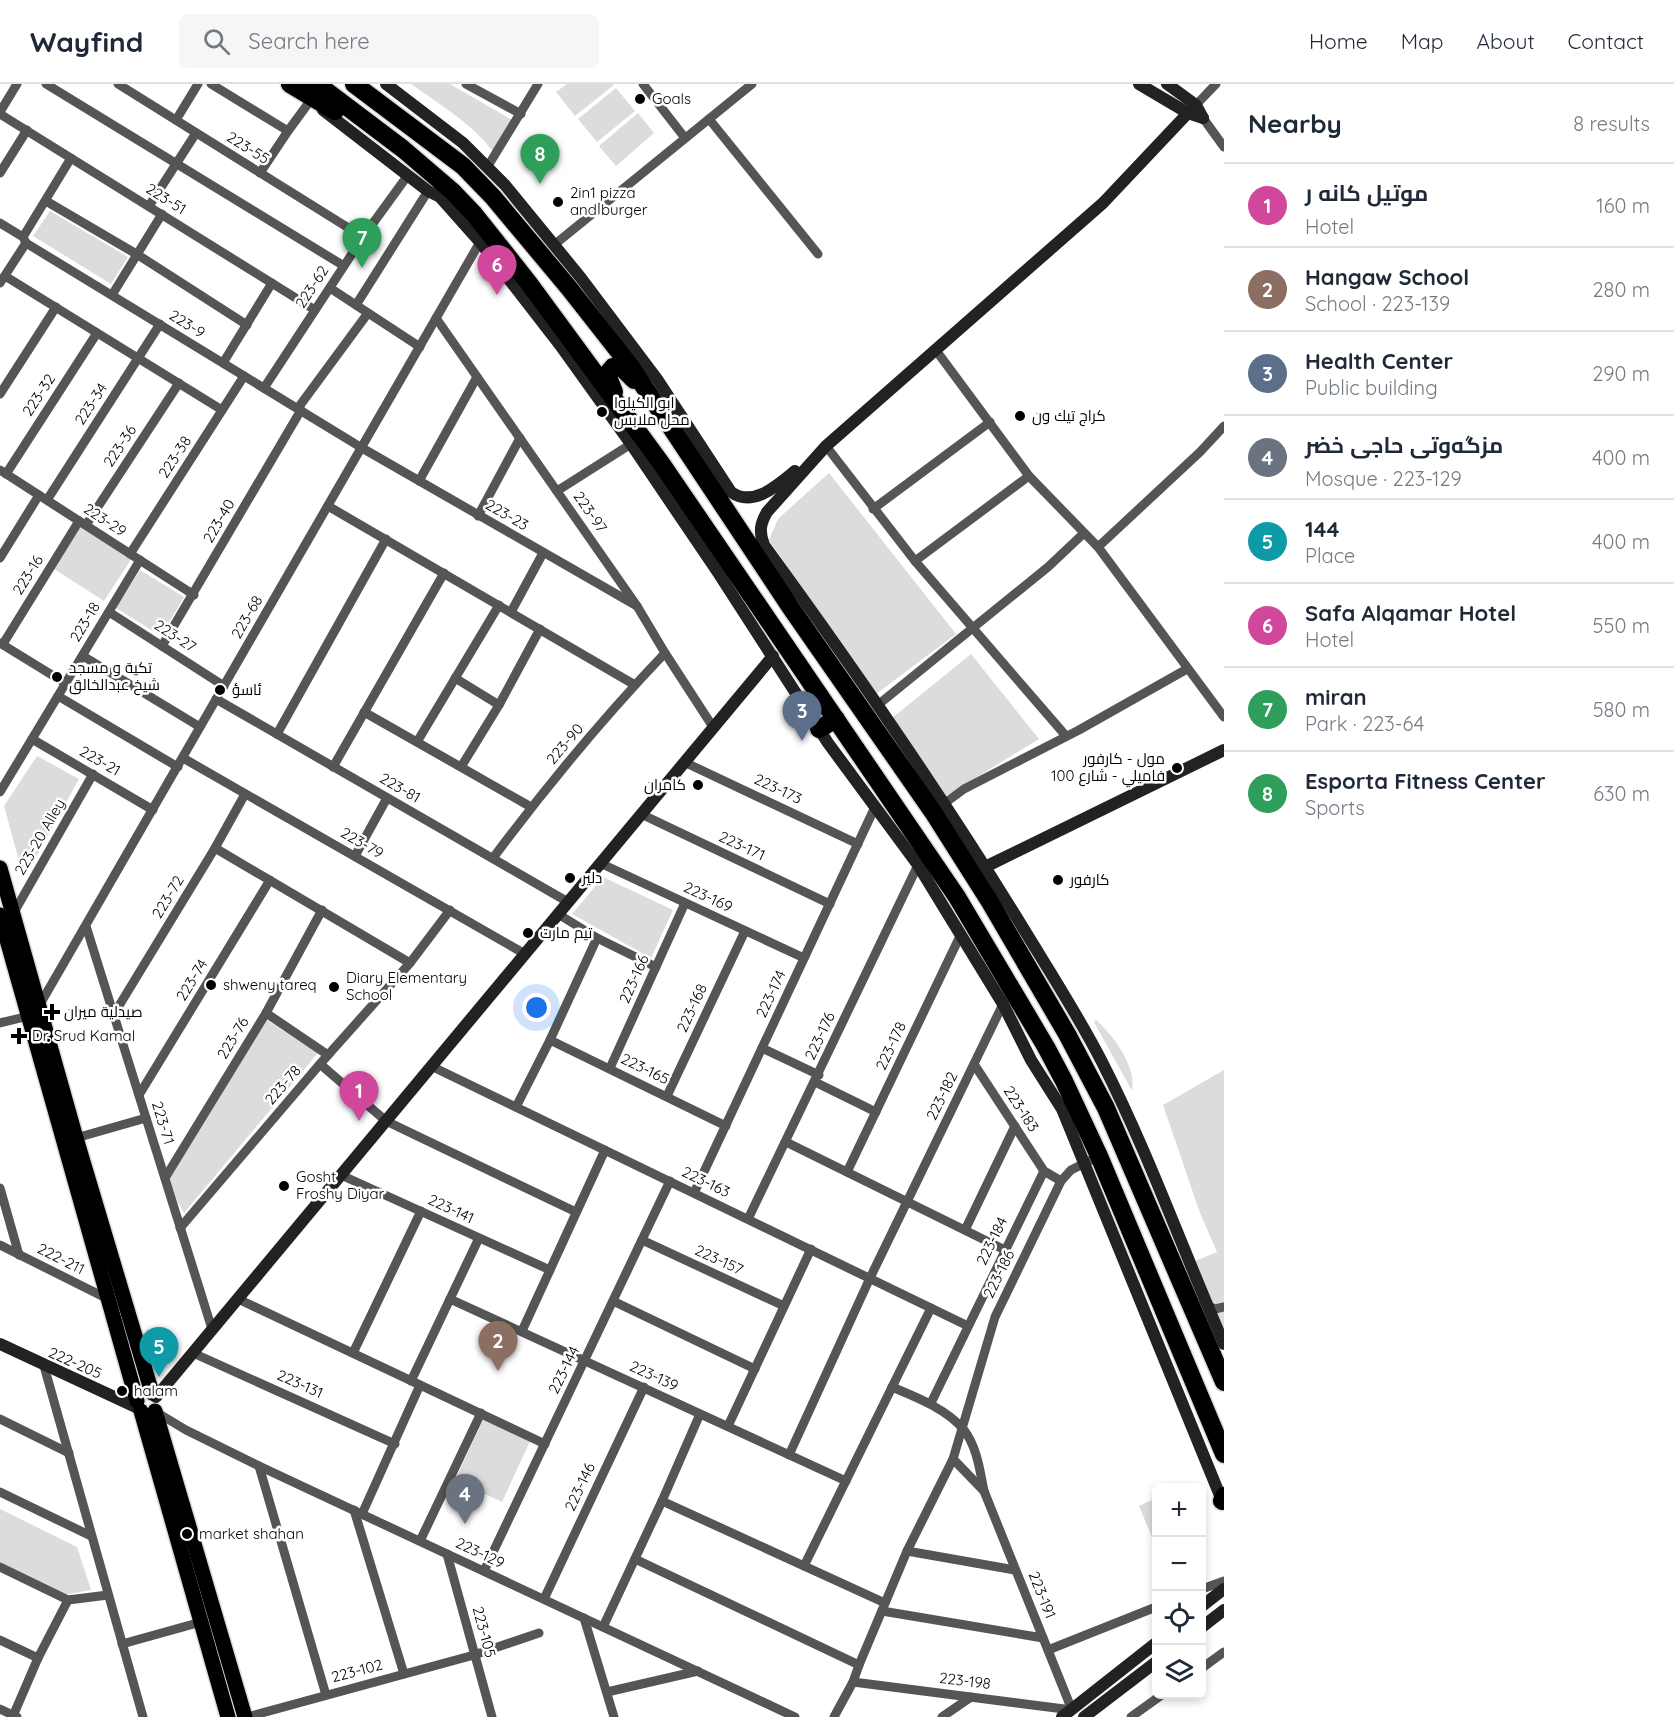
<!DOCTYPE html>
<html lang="en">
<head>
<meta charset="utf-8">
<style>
	body { margin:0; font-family:Quicksand,Cairo,sans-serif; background:#f6f6f7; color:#1f2937 }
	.controls { position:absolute; right:18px; bottom:18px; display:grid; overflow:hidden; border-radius:9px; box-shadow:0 3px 9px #0003 }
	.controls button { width:54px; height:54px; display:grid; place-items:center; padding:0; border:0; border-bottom:2px solid #e0e1e3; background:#fff; color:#1f2937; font:30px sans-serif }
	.you { position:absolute; left:537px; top:924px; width:21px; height:21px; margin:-15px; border:4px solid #fff; border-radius:50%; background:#1a73e8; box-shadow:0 0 0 9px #1a73e833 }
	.badge { display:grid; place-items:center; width:39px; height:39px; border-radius:50%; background:#000; color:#fff; font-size:20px; font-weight:700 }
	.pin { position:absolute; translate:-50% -50px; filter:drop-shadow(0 2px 3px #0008) }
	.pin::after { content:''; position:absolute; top:32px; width:21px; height:18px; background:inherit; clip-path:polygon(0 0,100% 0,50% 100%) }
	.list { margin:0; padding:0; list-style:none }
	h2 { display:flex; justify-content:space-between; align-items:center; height:78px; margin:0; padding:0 24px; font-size:26px }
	h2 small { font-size:20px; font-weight:400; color:#747a83 }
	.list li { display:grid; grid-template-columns:39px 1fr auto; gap:18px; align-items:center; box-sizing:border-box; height:84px; padding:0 24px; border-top:2px solid #e0e1e3 }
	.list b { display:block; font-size:22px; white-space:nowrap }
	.list p { margin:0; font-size:20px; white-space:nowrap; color:#747a83 }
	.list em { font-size:20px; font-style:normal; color:#747a83 }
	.icon { flex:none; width:33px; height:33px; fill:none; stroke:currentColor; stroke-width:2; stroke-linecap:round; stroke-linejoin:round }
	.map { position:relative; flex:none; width:1224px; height:1633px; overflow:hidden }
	header { display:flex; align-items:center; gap:36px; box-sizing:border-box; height:84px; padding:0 30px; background:#fff; border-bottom:2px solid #e0e1e3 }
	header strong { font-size:28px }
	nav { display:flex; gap:33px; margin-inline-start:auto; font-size:21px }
	.search { width:420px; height:54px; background:#f6f6f7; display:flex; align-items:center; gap:15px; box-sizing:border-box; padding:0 21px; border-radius:9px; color:#747a83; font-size:22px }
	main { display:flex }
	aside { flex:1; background:#fff }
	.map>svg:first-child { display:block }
</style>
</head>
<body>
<header>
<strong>Wayfind</strong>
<div class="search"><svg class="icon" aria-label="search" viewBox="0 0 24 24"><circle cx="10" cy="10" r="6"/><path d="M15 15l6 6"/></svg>Search here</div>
<nav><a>Home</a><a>Map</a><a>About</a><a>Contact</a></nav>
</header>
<main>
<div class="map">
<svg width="1224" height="1633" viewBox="0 0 1224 1633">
	<rect width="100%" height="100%" fill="#fff"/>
	<g fill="#dcdcdc">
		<path d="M411,0H450L512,36L493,68C473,40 439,20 411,0Z"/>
		<polygon points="567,0 613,0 614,1 575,32 556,8"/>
		<polygon points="616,4 635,27 597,58 578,35"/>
		<polygon points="638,29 654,49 616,82 599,62"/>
		<polygon points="50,127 128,173 111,200 33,152"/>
		<polygon points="829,389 956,550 876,610 769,456 778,435"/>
		<polygon points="79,441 132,474 104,517 54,485"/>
		<polygon points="140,486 184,513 161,552 116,524"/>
		<polygon points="971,570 1039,655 946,712 892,634"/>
		<polygon points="37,672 79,695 24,795 4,722"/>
		<polygon points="603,793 673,826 651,874 572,830"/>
		<polygon points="265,935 318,969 184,1129 166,1097"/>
		<path d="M1096,936C1113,951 1137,983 1132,1007L1094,938Z"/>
		<polygon points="1224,986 1224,1246 1195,1177 1217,1168 1200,1129 1163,1021"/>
		<polygon points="485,1332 532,1353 502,1418 455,1396"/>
		<polygon points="1156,1414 1156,1463 1139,1422"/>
		<polygon points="0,1425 77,1463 91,1506 64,1511 0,1480"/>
	</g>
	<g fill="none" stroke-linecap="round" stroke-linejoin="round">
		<g stroke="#dbdbdb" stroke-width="18">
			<g id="primary">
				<polyline points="0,784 76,1054 152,1309"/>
				<polyline points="0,831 137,1317"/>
				<polyline points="141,1327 228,1633"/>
				<polyline points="155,1327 245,1633"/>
			</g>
		</g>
		<g stroke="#dbdbdb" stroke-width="21">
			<g id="highway">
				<polyline points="290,0 335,27"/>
				<polyline points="317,0 403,65 452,107 474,130 528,198 661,379 957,813 1046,963 1064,997 1099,1072 1224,1370"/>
				<polyline points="354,0 463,82 493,113 569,204 631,283 791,524 933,728 990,818 1067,950 1106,1024 1224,1298"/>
				<polyline points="614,308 607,290 613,283 622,284 634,296"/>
				<polyline points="819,645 836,635"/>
				<polyline points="1222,1417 1224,1412"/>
			</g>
		</g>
		<g stroke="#555" stroke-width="9">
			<polyline points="46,0 344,182"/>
			<polyline points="118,0 363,153"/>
			<polyline points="211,0 288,47"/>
			<polyline points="466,0 521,30"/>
			<polyline points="643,0 685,54"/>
			<polyline points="1193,24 1216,0"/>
			<polyline points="0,28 17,0"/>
			<polyline points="0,30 315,226"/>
			<polyline points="1203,34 1224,63"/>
			<polyline points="709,35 818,170"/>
			<polyline points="176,36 198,0"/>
			<polyline points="488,82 538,0"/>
			<polyline points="0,89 27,46"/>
			<polyline points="260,89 288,47 310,17"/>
			<polyline points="46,117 138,171 247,241"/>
			<polyline points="149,122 196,49"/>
			<polyline points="0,139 23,153 26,159 362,364 637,522"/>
			<polyline points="23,153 71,74"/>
			<polyline points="554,161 752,0"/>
			<polyline points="5,192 222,326"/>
			<polyline points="0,199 26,159"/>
			<polyline points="330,204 420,263"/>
			<polyline points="112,211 162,130"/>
			<polyline points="356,221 428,107"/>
			<polyline points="436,234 637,522 665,569 713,643"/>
			<polyline points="935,265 1029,392 1098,463 1224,633"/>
			<polyline points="223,279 272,199"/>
			<polyline points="264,304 363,153 408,91"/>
			<polyline points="0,310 56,223"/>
			<polyline points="298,324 368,229"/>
			<polyline points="826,362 915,477 1066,652"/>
			<polyline points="0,386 194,511"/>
			<polyline points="6,390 97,249"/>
			<polyline points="419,397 477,293"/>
			<polyline points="557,407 631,360"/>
			<polyline points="47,416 160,240"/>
			<polyline points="328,422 635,601"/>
			<polyline points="873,425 990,338"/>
			<polyline points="478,432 520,354"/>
			<polyline points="86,441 179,299"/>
			<polyline points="1098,463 1200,368 1224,342"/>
			<polyline points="130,470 244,292"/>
			<polyline points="0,474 39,411"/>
			<polyline points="915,477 1029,392"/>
			<polyline points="109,528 224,602"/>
			<polyline points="511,528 543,469"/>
			<polyline points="0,559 65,599"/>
			<polyline points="3,560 79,437"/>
			<polyline points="162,562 301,326"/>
			<polyline points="83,572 200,643"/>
			<polyline points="455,594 499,621"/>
			<polyline points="58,612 178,683"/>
			<polyline points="216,615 568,818"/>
			<polyline points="879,620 1048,483 1083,450"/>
			<polyline points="364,628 531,723"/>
			<polyline points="277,650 386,455"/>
			<polyline points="32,655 153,726"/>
			<polyline points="417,658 499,521"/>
			<polyline points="183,674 525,870"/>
			<polyline points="684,678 858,760"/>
			<polyline points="333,683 444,489"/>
			<polyline points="461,683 499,621 540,545"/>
			<polyline points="0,708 140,476"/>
			<polyline points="941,722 964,705 1079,646 1187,585"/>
			<polyline points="641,730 830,820"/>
			<polyline points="215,764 410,879"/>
			<polyline points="355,772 387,714"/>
			<path d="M493,774C546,703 603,634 665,569"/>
			<polyline points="600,779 804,874"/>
			<polyline points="13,830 93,690"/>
			<polyline points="558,830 597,854 656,883"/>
			<polyline points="86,842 212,1245"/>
			<polyline points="39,922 480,158"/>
			<polyline points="266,929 328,971"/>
			<polyline points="114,930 215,764 245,710"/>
			<polyline points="0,939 29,932"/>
			<polyline points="550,956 726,1042"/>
			<polyline points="762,964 819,991"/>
			<polyline points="320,980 386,1037 576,1128"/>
			<polyline points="974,980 1044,1087 1061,1097"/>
			<polyline points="431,982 968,1242"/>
			<polyline points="610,984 685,819"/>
			<polyline points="815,998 876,1028"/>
			<polyline points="139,1011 270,796"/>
			<polyline points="667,1012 745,847"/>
			<polyline points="516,1023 550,956 597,854"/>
			<polyline points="76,1054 146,1034"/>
			<polyline points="786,1058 1005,1166"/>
			<polyline points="847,1088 961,850"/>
			<polyline points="341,1091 550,1186"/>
			<polyline points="165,1094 266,929 322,826"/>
			<polyline points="0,1104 19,1171"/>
			<polyline points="694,1109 875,723"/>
			<polyline points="748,1135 918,781"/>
			<polyline points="180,1144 320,980 410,879 450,826"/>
			<polyline points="965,1146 1015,1042"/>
			<polyline points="642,1156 784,1222"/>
			<polyline points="0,1161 108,1215"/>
			<polyline points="238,1215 545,1360"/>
			<polyline points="450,1215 846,1397"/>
			<polyline points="613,1217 755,1285"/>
			<polyline points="1207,1221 1215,1225 1224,1223"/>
			<polyline points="522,1247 605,1066"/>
			<polyline points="193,1269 395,1360"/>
			<polyline points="353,1269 421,1127"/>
			<polyline points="44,1282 143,1633"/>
			<polyline points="411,1297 479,1154"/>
			<polyline points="931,1319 1044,1087"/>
			<polyline points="156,1328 186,1346 259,1382 795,1633"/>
			<polyline points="0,1335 69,1369"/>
			<polyline points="728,1342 811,1165"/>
			<polyline points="789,1371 870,1194 1003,920"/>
			<polyline points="953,1375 984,1407"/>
			<polyline points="259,1382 326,1611"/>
			<polyline points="0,1408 91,1452"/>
			<polyline points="662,1417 885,1519"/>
			<polyline points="354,1426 404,1590"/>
			<polyline points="362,1430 420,1301"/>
			<polyline points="420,1457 481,1329"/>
			<polyline points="907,1467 1015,1486"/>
			<polyline points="447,1470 492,1633"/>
			<polyline points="635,1475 859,1581"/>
			<polyline points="804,1482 931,1224"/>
			<polyline points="0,1483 68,1516 108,1511"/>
			<polyline points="484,1487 670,1097"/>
			<polyline points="1202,1505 1224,1497"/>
			<polyline points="544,1515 644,1303"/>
			<polyline points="882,1527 1043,1554"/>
			<polyline points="584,1534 614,1633"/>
			<polyline points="603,1543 662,1417 700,1330"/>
			<polyline points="0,1556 38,1574"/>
			<polyline points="122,1560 201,1538"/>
			<polyline points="1048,1566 1156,1523"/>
			<polyline points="1202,1584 1224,1568"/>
			<path d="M853,1598L1072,1626L984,1407C980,1387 977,1363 964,1346C947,1325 916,1313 892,1303"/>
			<polyline points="607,1608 698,1587"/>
			<polyline points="0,1625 17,1633"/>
			<polyline points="13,1632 38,1574 68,1516"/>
			<polyline points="247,1633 474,1571 539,1549"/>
			<polyline points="834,1633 853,1598 859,1581 907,1467 953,1375 995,1233 1061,1097 1071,1086 1099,1072"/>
			<polyline points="942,1633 971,1613"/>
			<polyline points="1131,1633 1163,1610"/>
		</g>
		<g stroke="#222" stroke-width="12">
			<path d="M386,0L463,59L505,101L581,194L657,295L731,408C753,424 778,401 795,387"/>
			<polyline points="1139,0 1188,29 1203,34"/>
			<polyline points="1167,0 1196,21 1203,34"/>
			<polyline points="323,26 428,107 440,113 480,158 560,261 631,360 719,490 828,659 918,781 1003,920 1031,976 1062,1025 1223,1419"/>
			<path d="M1188,29L1103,119L826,362L767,428C760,440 759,448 764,461C853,583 938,706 1017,834C1046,882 1077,929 1102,978C1149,1070 1183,1167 1224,1260"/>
			<polyline points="985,783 1224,666"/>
			<polyline points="0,1260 138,1324"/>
			<polyline points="156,1313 773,572"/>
			<polyline points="1202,1522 1224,1505"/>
			<polyline points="1202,1543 1224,1526"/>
			<polyline points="1062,1633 1156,1559"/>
			<polyline points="1084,1633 1156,1578"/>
		</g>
		<use href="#primary" stroke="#000" stroke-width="15"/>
		<use href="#highway" stroke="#000" stroke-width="18"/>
	</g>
	<g fill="#000" stroke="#fff" stroke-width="2">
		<circle cx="640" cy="15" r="6"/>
		<circle cx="558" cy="118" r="6"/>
		<circle cx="602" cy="328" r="6"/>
		<circle cx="1020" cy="332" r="6"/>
		<circle cx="57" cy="593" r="6"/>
		<circle cx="220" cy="606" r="6"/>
		<circle cx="1177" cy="684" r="6"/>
		<circle cx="698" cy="701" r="6"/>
		<circle cx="570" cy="794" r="6"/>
		<circle cx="1058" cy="796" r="6"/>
		<circle cx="528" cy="849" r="6"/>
		<circle cx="211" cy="901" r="6"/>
		<circle cx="334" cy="903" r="6"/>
		<path d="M49 919h6v6h6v6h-6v6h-6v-6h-6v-6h6z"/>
		<path d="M16 943h6v6h6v6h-6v6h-6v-6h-6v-6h6z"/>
		<circle cx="284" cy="1102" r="6"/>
		<circle cx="122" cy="1307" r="6"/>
		<circle cx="187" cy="1450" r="6"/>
	</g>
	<g text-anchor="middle" stroke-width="5" stroke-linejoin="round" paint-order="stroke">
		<g font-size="15" fill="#000" stroke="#fff" text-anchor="start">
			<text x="652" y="20">Goals</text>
			<text x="570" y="114">2in1 pizza<tspan x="570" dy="17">and burger</tspan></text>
			<text x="614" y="324">ابو الكيلوا<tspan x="614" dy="17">محل ملابس</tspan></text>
			<text x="1032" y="337">كراج تيك ون</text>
			<text x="69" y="589">تكية و مسجد<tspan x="69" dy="17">شيخ عبدالخالق</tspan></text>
			<text x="232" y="611">ئاسؤ</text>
			<text x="1165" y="680" text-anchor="end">مول - كارفور<tspan x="1165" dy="17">فاميلي - شارع 100</tspan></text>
			<text x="686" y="706" text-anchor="end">كامران</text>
			<text x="582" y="799">دلير</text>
			<text x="1070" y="801">کارفور</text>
			<text x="540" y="854">تیم مارت</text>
			<text x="346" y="899">Diary Elementary<tspan x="346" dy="17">School</tspan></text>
			<text x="223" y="906">shweny tareq</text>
			<text x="64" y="933">صيدلية ميران</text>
			<text x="32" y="957">Dr. Srud Kamal</text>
			<text x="296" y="1098">Gosht<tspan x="296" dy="17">Froshy Diyar</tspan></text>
			<text x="134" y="1312">halam</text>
			<text x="199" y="1455">market shahan</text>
		</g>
		<g font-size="15" fill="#000" stroke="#fff">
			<text transform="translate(248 64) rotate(32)" y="5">223-55</text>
			<text transform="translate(166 115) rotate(32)" y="5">223-51</text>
			<text transform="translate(312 203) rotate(-57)" y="5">223-62</text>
			<text transform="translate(187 240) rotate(32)" y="5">223-9</text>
			<text transform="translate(39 311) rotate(-57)" y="5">223-32</text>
			<text transform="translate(91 320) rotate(-57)" y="5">223-34</text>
			<text transform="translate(120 362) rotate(-57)" y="5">223-36</text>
			<text transform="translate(175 373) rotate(-57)" y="5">223-38</text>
			<text transform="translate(590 428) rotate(55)" y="5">223-97</text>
			<text transform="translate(507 431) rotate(30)" y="5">223-23</text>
			<text transform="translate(105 436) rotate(33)" y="5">223-29</text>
			<text transform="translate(219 437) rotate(-60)" y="5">223-40</text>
			<text transform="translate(28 491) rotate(-58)" y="5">223-16</text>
			<text transform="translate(247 533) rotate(-60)" y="5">223-68</text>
			<text transform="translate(85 538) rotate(-59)" y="5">223-18</text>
			<text transform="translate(175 552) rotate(33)" y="5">223-27</text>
			<text transform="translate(565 660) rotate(-50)" y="5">223-90</text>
			<text transform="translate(100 677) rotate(30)" y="5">223-21</text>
			<text transform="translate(400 704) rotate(30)" y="5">223-81</text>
			<text transform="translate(778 705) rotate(25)" y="5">223-173</text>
			<text transform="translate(40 753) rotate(-60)" y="5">223-20 Alley</text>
			<text transform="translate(362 759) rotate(30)" y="5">223-79</text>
			<text transform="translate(742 762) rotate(25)" y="5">223-171</text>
			<text transform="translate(168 813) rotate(-59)" y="5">223-72</text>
			<text transform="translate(708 813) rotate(25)" y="5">223-169</text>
			<text transform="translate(634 895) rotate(-66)" y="5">223-166</text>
			<text transform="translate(192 896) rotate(-59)" y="5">223-74</text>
			<text transform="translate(771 910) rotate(-65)" y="5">223-174</text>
			<text transform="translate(692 924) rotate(-65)" y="5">223-168</text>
			<text transform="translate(820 952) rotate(-65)" y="5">223-176</text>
			<text transform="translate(233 954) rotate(-59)" y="5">223-76</text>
			<text transform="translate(891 962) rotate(-65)" y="5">223-178</text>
			<text transform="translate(645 985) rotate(26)" y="5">223-165</text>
			<text transform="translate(283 1001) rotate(-49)" y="5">223-78</text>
			<text transform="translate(942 1012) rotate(-64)" y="5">223-182</text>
			<text transform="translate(1021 1025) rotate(57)" y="5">223-183</text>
			<text transform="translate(163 1039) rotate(73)" y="5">223-71</text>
			<text transform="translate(706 1098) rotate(26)" y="5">223-163</text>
			<text transform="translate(451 1125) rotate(25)" y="5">223-141</text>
			<text transform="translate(992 1157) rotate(-64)" y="5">223-184</text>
			<text transform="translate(61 1175) rotate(27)" y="5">222-211</text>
			<text transform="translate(719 1176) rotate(25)" y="5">223-157</text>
			<text transform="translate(999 1190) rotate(-64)" y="5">223-186</text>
			<text transform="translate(75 1279) rotate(24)" y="5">222-205</text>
			<text transform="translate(564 1286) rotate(-64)" y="5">223-144</text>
			<text transform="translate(654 1292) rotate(25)" y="5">223-139</text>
			<text transform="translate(300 1300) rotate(24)" y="5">223-131</text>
			<text transform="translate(580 1403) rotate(-65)" y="5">223-146</text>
			<text transform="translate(480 1469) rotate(25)" y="5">223-129</text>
			<text transform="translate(1042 1511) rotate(68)" y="5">223-191</text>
			<text transform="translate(484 1548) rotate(75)" y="5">223-105</text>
			<text transform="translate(357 1587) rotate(-15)" y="5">223-102</text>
			<text transform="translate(965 1597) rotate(7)" y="5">223-198</text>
		</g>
	</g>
</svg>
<div class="controls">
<button>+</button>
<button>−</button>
<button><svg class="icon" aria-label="locate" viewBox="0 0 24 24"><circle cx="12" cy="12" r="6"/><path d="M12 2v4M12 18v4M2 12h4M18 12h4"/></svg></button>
<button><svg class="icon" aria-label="layers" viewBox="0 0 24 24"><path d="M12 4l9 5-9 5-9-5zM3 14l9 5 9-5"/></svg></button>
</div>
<div class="you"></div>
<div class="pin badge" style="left:359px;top:1037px;background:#d1479c">1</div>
<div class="pin badge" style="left:498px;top:1287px;background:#8d6e63">2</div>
<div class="pin badge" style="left:802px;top:657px;background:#5c6f8a">3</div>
<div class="pin badge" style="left:465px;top:1440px;background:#6b7280">4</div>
<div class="pin badge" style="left:159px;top:1293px;background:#0f9aa8">5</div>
<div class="pin badge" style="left:497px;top:211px;background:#d1479c">6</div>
<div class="pin badge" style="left:362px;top:184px;background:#2e9e5b">7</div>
<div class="pin badge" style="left:540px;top:100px;background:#2e9e5b">8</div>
</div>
<aside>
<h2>Nearby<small>8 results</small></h2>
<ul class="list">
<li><span class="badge" style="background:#d1479c">1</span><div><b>موتيل كانه ر</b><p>Hotel</p></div><em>160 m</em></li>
<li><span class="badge" style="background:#8d6e63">2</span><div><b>Hangaw School</b><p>School · 223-139</p></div><em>280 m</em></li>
<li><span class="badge" style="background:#5c6f8a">3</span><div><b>Health Center</b><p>Public building</p></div><em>290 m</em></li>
<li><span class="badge" style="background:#6b7280">4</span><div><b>مزگه‌وتی حاجی خضر</b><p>Mosque · 223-129</p></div><em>400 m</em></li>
<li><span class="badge" style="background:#0f9aa8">5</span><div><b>144</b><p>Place</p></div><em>400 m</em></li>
<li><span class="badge" style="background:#d1479c">6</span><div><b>Safa Alqamar Hotel</b><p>Hotel</p></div><em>550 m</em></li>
<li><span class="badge" style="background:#2e9e5b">7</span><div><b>miran</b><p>Park · 223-64</p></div><em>580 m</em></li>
<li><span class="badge" style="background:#2e9e5b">8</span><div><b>Esporta Fitness Center</b><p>Sports</p></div><em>630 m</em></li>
</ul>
</aside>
</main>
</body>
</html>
